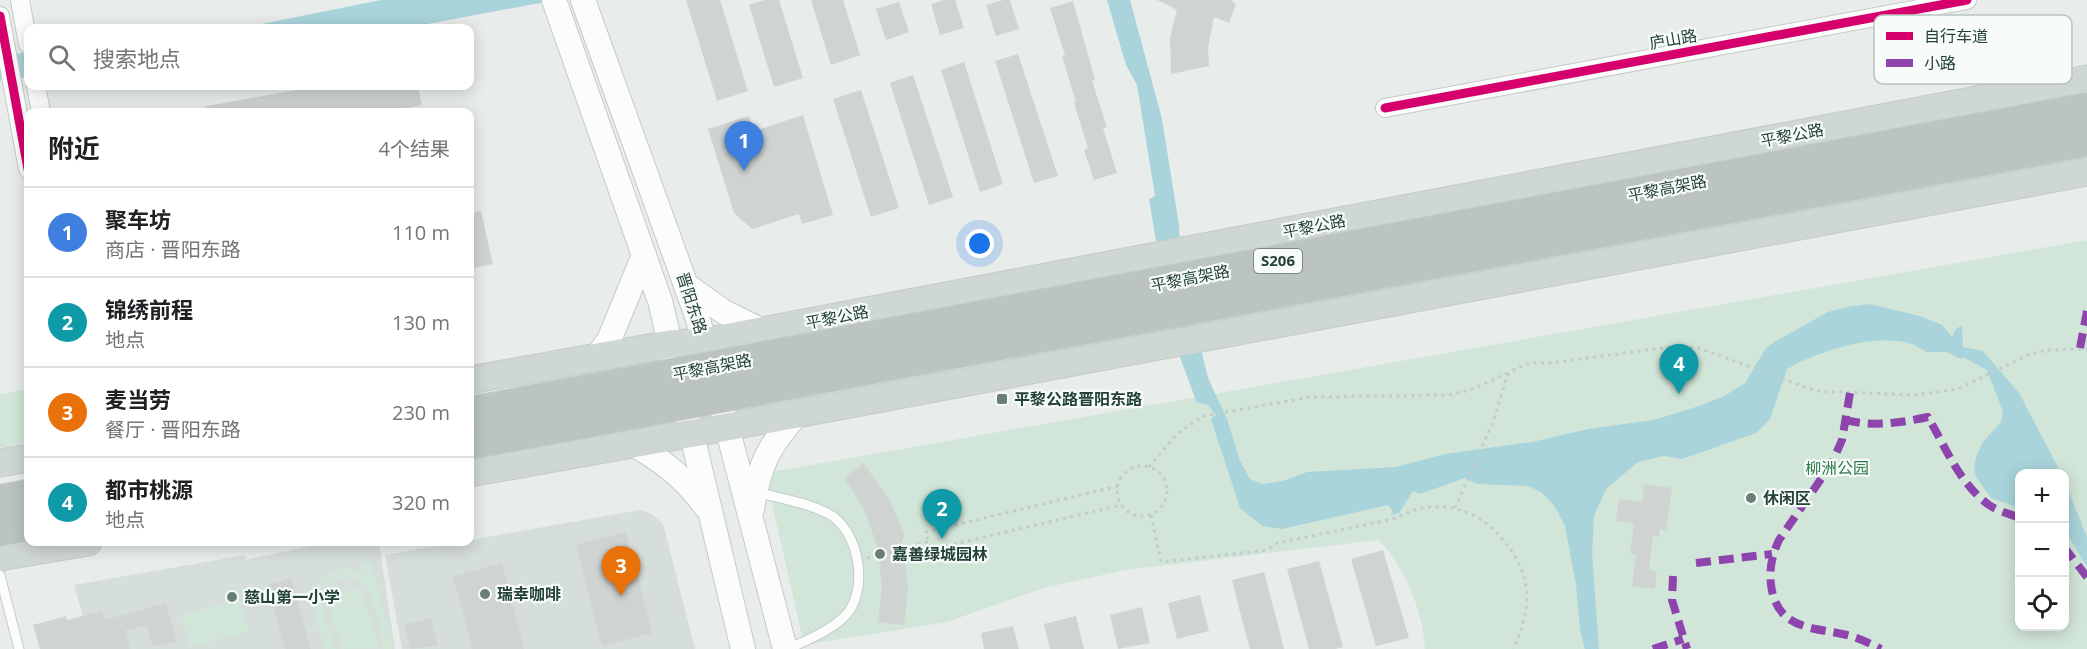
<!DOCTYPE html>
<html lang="zh">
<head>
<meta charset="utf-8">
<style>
	body { margin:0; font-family:"Open Sans","Noto Sans SC",sans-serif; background:#f6f6f6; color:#202124 }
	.controls { position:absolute; right:18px; bottom:18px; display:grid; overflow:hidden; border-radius:12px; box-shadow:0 3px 15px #0003 }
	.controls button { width:54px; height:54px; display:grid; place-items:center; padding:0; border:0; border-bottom:2px solid #e0e0e0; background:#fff; color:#202124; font:30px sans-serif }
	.you { position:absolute; left:980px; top:244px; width:21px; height:21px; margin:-15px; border:4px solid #fff; border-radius:50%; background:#1a73e8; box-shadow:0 0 0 9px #1a73e833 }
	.badge { display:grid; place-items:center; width:39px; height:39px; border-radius:50%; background:#697e78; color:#fff; font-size:20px; font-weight:700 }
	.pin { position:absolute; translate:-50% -50px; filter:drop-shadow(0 2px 3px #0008) }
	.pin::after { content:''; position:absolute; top:32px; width:21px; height:18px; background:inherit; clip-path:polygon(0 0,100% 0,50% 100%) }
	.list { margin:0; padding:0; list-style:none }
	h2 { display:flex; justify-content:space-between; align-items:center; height:78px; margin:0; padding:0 24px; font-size:26px }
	h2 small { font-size:20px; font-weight:400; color:#757577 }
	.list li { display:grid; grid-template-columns:39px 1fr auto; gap:18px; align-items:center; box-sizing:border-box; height:90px; padding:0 24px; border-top:2px solid #e0e0e0 }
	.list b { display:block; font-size:22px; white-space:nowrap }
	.list p { margin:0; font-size:20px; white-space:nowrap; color:#757577 }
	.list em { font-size:20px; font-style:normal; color:#757577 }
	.icon { flex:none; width:33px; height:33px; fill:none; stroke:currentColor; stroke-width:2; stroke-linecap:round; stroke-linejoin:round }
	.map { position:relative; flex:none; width:2087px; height:649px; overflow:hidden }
	.search { position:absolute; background:#fff; box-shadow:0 3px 15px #0003; left:24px; top:24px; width:450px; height:66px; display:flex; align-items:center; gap:15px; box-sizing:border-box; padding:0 21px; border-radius:12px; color:#757577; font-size:22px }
	.panel { position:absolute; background:#fff; box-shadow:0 3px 15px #0003; left:24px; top:108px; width:450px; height:438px; border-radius:12px }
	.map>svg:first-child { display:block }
</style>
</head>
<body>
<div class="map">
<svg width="2087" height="649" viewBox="0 0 2087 649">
	<rect width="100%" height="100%" fill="#e8edeb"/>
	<g fill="#d6dedb">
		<polygon points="640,510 652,514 663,524 695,649 402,649 385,555"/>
		<polygon points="331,542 379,542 395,649 92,649 74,585 245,555 245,560"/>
	</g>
	<g fill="#d1e6d8" fill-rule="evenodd">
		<path d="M2087,240V649H1425C1422,608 1406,570 1379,540L1125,570L1044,588L947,622L804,645L765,473ZM2020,474H2064V626H2020Z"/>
		<polygon points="28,389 28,442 0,448 0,394"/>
		<path d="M370,561L391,636L392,649H383C385,636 373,593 363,584C348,570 323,579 322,600C321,615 331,634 335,649H326C319,625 301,587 332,572C343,567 353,568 364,573L361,563Z"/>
		<polygon points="360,587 379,648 342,649 326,597"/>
		<polygon points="240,599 249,631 190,647 182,615"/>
	</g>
	<g fill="#a9d4db">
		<polygon points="381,0 556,0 406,28 241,28"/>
		<path d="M1107,0H1130L1162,119L1179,225L1181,269L1208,378L1227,419L1240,461L1250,479L1262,484L1283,481L1307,472L1396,467L1445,454L1532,442L1588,429L1654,420L1699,406L1724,396L1745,383L1766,348L1776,341L1828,312L1847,307L1869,304L1920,316L1942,325L1952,337L1955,330L1962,325L1963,347L1983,351L2019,393L2061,473L2020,474L2019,508L1991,498L1976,477L1974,467L1977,454L1983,442L2001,422L2003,412L1987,370L1963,357L1961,359L1947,352H1926C1895,325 1819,350 1787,369L1770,419L1756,433L1682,459L1664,456L1638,462L1606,489L1594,516L1592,552L1599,649H1585L1580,630L1576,585L1565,526L1554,505L1541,492L1528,486L1477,484L1465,478L1420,494L1413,491L1399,513L1390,515L1393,512L1388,505L1282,529L1262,526L1240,508L1211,419L1216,415L1207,404L1197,403L1172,336L1149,199L1155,196L1137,85L1126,65Z"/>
		<polygon points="28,52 28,77 0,81 0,56"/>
		<polygon points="2064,480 2087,537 2087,567 2065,530"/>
	</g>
	<g fill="#cfd4d2">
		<polygon points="686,0 720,0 748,91 717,101"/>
		<polygon points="764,0 779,0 803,78 774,87 749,5"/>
		<polygon points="811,0 843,0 860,55 831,65"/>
		<polygon points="944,0 955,0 964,28 940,35 931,4"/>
		<polygon points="1003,0 1010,0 1019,29 996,36 986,5"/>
		<polygon points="1157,0 1231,0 1236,4 1229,23 1214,17 1208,48 1209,66 1171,74 1170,37 1177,10"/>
		<polygon points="1073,1 1095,80 1092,81 1107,127 1103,128 1117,173 1094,180 1084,150 1088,148 1074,103 1076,102 1062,56 1065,55 1050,8"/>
		<polygon points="899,2 909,32 886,40 876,9"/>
		<polygon points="1018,54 1058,176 1034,183 995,61"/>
		<polygon points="964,62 1003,184 980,192 941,70"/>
		<polygon points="913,75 953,197 929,205 890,83"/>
		<polygon points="320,86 418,86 422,105 397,110 398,112 207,112 206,106"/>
		<polygon points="861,90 899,208 871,217 833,99"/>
		<polygon points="803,115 833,215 802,224 799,214 752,229 734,213 708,129 749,116 754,131"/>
		<polygon points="481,211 493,264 470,269 470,214"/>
		<polygon points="863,463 889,498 905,537 902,539 908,588 904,625 878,622 882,585 877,546 864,509 845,479"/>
		<polygon points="1644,484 1672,488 1666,530 1660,529 1659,537 1653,536 1649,570 1657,572 1655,589 1632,586 1636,555 1630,553 1634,523 1616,521 1619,499 1642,502"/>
		<polygon points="626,532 652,633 602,646 576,545"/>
		<polygon points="1383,550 1409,638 1376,646 1351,559"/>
		<polygon points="1319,561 1343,647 1335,649 1309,649 1287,569"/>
		<polygon points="502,563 524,649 472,649 453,576"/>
		<polygon points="1264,572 1278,625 1284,649 1250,649 1241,616 1232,580"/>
		<polygon points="291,578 311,649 285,649 267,585"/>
		<polygon points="1200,595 1209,631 1177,639 1168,603"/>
		<polygon points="166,603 176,641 153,647 147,625 125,631 130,649 40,649 33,625 66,616 67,620 102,611 104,620"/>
		<polygon points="1142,607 1150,643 1118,649 1110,615"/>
		<polygon points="1076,616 1084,649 1050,649 1044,624"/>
		<polygon points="431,618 438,645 411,649 404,625"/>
		<polygon points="1013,626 1019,649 984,649 981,633"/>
	</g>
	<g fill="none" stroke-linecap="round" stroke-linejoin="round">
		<g stroke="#c5cac8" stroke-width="11">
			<g id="lane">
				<path d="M756,492C779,498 805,502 827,513C860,529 870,592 844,617C828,632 807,640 788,649"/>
				<polyline points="0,575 19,649"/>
			</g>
		</g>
		<g stroke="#c5cac8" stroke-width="20">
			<g id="street">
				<polyline points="20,0 28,44"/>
				<polyline points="0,16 28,169"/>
				<polyline points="36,86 41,112"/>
				<polyline points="1385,108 1967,0"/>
			</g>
		</g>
		<g stroke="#c3cbc8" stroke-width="26">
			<g id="secondary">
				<polyline points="554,0 660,301 743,649"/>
				<polyline points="583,0 697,316 709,360"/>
				<polyline points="686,285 724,312 763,331"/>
				<polyline points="596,358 609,340 644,255"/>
				<polyline points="722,408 785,649"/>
				<path d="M631,443C662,460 685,478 706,507"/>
				<path d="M752,509C759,465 768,447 797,414"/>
			</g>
		</g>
		<g stroke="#c3ccc9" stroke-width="29">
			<g id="primary">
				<polyline points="470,380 670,344 704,342 2087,79"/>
				<polyline points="0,463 28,458"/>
				<polyline points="470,473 727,427 2087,172"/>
				<polyline points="0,557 88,542"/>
			</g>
		</g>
		<g stroke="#c3ccc9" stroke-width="34">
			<g id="highway">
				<polyline points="0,501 28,496"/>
				<polyline points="0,530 28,525"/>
			</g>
		</g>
		<g stroke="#c3ccca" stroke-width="3" stroke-dasharray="3 4.5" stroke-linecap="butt">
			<circle cx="1142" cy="491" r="25"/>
			<polyline points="1149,467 1177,434 1203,416 1311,397 1448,395 1470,390 1510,372"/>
			<polyline points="1118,486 926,532 930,550 1121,505"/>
			<polyline points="1455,508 1493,422 1507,376 1513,370 1529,363 1551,363 1677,346 1699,348 1816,391 1914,395 1958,389 2028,355 2047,350 2087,349"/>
			<path d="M1151,515L1161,562L1267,550L1277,543C1313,536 1348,528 1384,521C1396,519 1406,512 1418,509C1461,499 1494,522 1516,558C1534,588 1527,620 1513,649"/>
			<polyline points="867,558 928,542"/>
		</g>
		<use href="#lane" stroke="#fcfcfc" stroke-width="9"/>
		<use href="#street" stroke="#fcfcfc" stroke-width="18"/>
		<use href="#secondary" stroke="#fcfcfc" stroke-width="24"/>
		<use href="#primary" stroke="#cfd7d5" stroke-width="27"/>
		<use href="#highway" stroke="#bcc4c2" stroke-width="32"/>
		<g stroke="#c3ccc9" stroke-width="34" stroke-linecap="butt">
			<g id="highway-bridge">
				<polyline points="470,413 2087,109"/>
				<polyline points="470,443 2087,140"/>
			</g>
		</g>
		<use href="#highway-bridge" stroke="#bcc4c2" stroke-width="32"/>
		<g stroke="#8e44ad" stroke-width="8" stroke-dasharray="15 8" stroke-linecap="butt">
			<polyline points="2080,348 2087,311"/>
			<path d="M1850,393L1842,440L1832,463L1779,540C1772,555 1769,569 1771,585C1777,630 1812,627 1847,635C1859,638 1871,644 1881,649"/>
			<path d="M1845,420C1875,427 1899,423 1928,417C1946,448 1959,483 1989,505C1998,511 2010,514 2020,518"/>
			<polyline points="2064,547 2087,577"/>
			<polyline points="1696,563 1772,554"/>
			<polyline points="1673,576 1672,600 1687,649"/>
			<polyline points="1653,649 1683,639"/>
		</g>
		<g stroke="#f7fbf9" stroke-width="13">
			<g id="cycleway">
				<polyline points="0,16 28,169"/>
				<polyline points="1385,108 1967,0"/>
			</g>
		</g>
		<use href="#cycleway" stroke="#d6006c" stroke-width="9"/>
	</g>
	<g fill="#697e78" stroke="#f7fbf9" stroke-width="2">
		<rect x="996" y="393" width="12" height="12" rx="3"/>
		<circle cx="1751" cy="498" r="6"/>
		<circle cx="880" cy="554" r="6"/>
		<circle cx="485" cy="594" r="6"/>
		<circle cx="232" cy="597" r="6"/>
	</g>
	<g text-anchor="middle" stroke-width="4.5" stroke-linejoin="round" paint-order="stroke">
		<rect fill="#f7fbf9" stroke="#637a73" stroke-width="1.5" x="1254" y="249" width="48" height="24" rx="4.5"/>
		<g font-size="15" font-weight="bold" fill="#24423a">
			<text x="1278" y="266">S206</text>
		</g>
		<g font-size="16" fill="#24423a" stroke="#f7fbf9">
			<text transform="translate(1673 39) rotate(-10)" y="6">庐山路</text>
			<text transform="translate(1792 135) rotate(-11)" y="6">平黎公路</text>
			<text transform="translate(1667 188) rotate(-11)" y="6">平黎高架路</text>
			<text transform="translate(1314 226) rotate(-11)" y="6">平黎公路</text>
			<text transform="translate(1190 278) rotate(-11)" y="6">平黎高架路</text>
			<text transform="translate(692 303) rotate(72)" y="6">晋阳东路</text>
			<text transform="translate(837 317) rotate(-11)" y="6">平黎公路</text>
			<text transform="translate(712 367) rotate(-11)" y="6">平黎高架路</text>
		</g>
		<g font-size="16" font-weight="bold" fill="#24423a" stroke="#f7fbf9" text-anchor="start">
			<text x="1014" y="405">平黎公路晋阳东路</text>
			<text x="1763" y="504">休闲区</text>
			<text x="892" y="560">嘉善绿城园林</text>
			<text x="497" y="600">瑞幸咖啡</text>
			<text x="244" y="603">慈山第一小学</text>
		</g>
		<g font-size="16" fill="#2d7a4b" stroke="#f7fbf9">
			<text x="1837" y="474">柳洲公园</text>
		</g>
	</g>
	<rect x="1874" y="15" width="198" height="69" rx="9" fill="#f7fbf9" stroke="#b8c4c0" stroke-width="1.5"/>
	<rect x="1886" y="32" width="27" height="8" fill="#d6006c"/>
	<rect x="1886" y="59" width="27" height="8" fill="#8e44ad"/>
	<g font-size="16" fill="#24423a">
		<text x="1924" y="42">自行车道</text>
		<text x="1924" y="69">小路</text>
	</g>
</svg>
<div class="controls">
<button>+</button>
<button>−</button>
<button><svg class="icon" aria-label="locate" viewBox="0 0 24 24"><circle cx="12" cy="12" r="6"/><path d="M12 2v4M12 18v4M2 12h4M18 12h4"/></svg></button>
</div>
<div class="you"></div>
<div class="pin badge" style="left:744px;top:171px;background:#3f7fe0">1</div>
<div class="pin badge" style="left:942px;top:539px;background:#0f9aa8">2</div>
<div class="pin badge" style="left:621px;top:596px;background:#e8710a">3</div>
<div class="pin badge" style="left:1679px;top:394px;background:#0f9aa8">4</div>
<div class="search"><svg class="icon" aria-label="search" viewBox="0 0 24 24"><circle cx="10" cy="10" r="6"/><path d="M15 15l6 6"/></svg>搜索地点</div>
<section class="panel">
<h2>附近<small>4个结果</small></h2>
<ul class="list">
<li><span class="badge" style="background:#3f7fe0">1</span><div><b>聚车坊</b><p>商店 · 晋阳东路</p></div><em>110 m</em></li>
<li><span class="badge" style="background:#0f9aa8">2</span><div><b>锦绣前程</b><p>地点</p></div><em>130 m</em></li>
<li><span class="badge" style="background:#e8710a">3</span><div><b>麦当劳</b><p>餐厅 · 晋阳东路</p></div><em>230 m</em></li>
<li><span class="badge" style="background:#0f9aa8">4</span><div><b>都市桃源</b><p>地点</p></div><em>320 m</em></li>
</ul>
</section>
</div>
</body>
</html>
